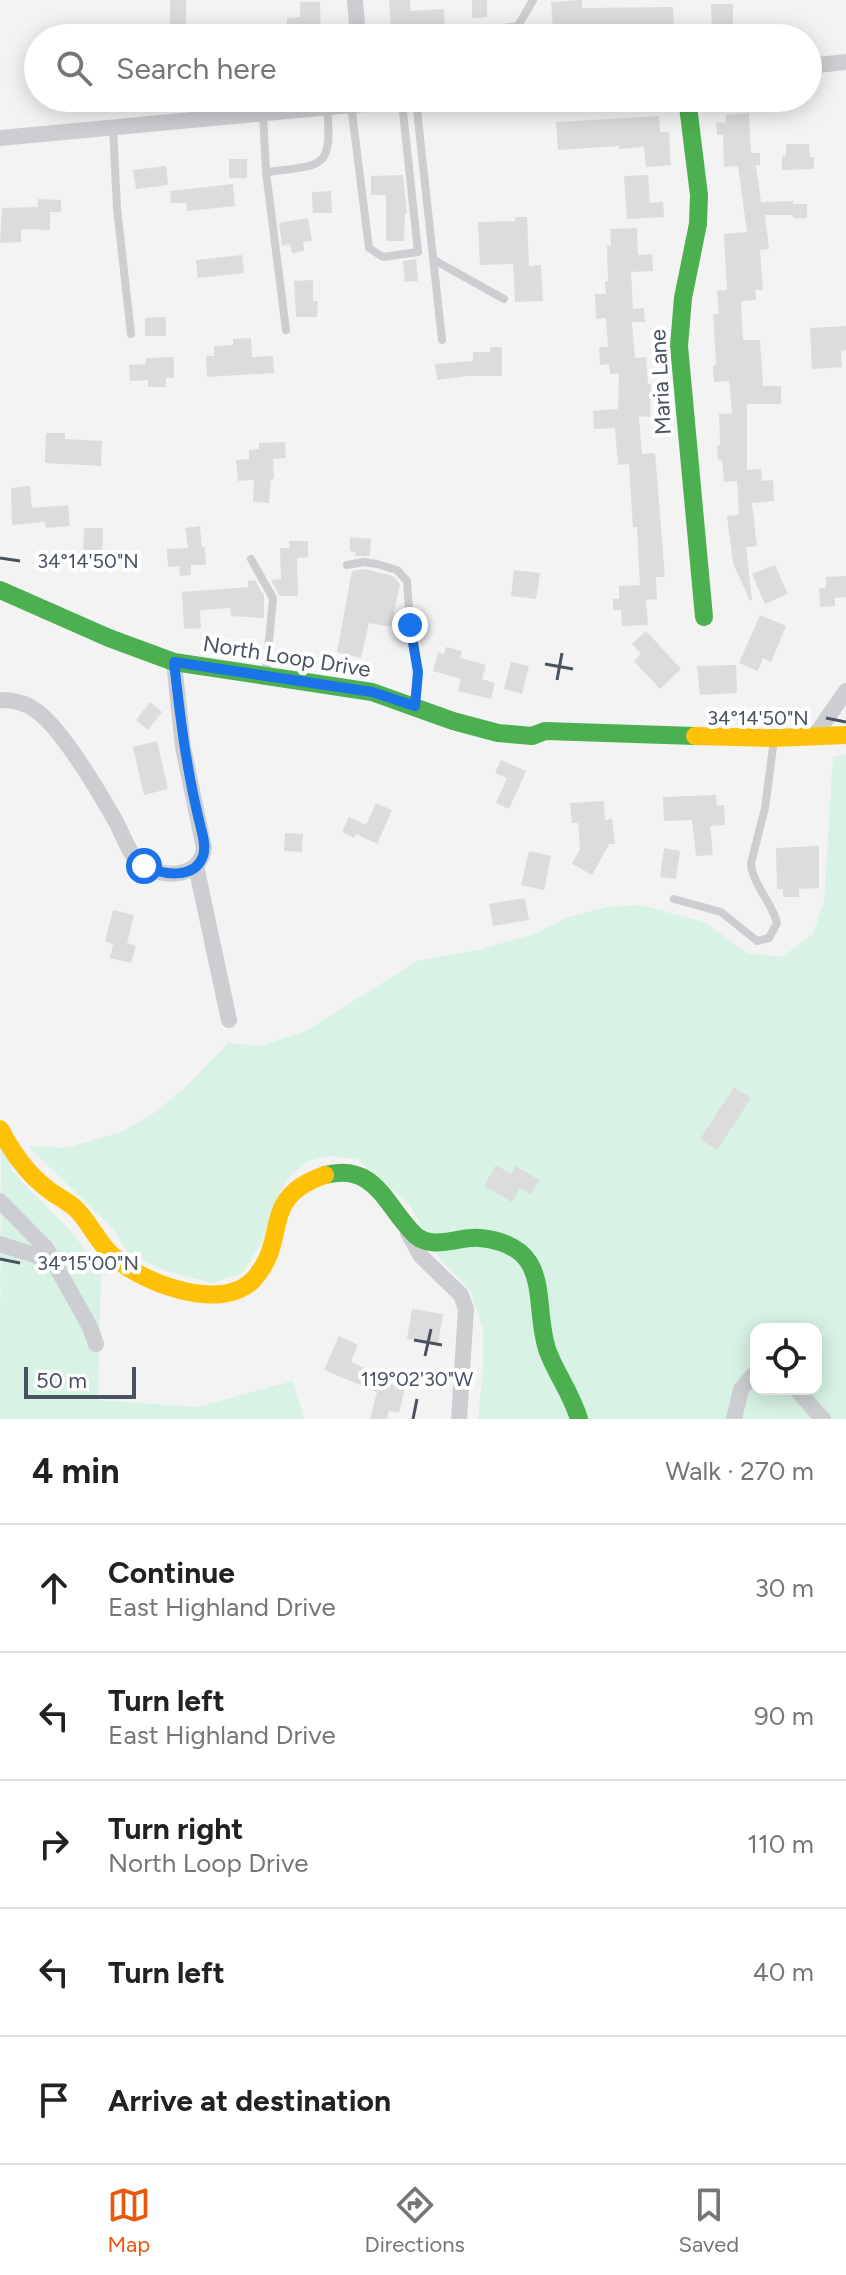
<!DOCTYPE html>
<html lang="en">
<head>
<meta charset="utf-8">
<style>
	body { margin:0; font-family:Figtree,sans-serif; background:#f6f6f6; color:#222 }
	.controls { position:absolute; right:24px; bottom:24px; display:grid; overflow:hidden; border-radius:16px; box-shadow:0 4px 20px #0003 }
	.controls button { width:72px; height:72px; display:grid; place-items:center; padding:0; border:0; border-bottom:2px solid #e0e0e0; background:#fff; color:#222; font:40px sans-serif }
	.scale { position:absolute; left:24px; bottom:20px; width:112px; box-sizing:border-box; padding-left:8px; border:4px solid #495360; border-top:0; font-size:22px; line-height:28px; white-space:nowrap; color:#495360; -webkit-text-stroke:6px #fff; paint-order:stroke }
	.stop { position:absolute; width:24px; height:24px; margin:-18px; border:6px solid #1a73e8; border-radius:50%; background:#fff }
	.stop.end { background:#1a73e8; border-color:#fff; box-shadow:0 2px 8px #0008 }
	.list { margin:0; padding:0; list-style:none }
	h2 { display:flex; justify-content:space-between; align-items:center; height:104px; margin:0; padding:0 32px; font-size:34px }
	h2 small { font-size:26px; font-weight:400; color:#767676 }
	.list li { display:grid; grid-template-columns:52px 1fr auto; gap:24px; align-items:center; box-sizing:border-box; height:128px; padding:0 32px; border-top:2px solid #e0e0e0 }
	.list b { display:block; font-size:30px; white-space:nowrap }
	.list p { margin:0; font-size:26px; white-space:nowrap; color:#767676 }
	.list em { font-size:26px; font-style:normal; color:#767676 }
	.icon { flex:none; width:44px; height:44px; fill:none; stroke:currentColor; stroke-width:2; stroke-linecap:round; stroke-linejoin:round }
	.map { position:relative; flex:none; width:846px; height:1419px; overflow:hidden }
	.search { position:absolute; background:#fff; box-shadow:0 4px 20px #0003; left:24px; right:24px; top:24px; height:88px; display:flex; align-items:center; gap:20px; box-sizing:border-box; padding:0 28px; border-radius:44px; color:#767676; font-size:30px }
	.sheet { height:744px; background:#fff }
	nav { display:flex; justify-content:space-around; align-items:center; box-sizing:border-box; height:112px; border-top:2px solid #e0e0e0; background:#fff; font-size:22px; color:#767676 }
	nav a { display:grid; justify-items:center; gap:4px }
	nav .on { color:#ea580c }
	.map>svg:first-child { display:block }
</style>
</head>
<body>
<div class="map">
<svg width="846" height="1419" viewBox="0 0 846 1419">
	<rect width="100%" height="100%" fill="#f3f3f3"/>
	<g fill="#d8f2e5" fill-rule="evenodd">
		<path d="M846,755V1419H478L483,1368V1329L470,1290L441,1260L410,1205L357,1159L328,1156L306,1162L286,1180L273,1208L261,1244L242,1273L212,1283L163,1270L129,1254L114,1230L28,1146L66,1148L121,1132L150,1116L184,1089L228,1043L260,1046L306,1031L417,961L478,950L534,934L569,917L607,907L640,905L704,922L747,953L782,957L813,934L824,902L833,757ZM756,1329H816V1389H756Z"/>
		<polygon points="1,1132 13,1172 74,1235 101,1271 98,1400 197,1407 293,1381 304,1419 0,1419"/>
	</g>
	<g fill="#dcdcdd">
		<rect x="170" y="0" width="16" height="38"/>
		<polygon points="389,0 410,0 410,11 444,9 445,38 409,38 408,24 391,25"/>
		<polygon points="472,0 487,0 487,17 472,18"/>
		<polygon points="582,0 582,8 673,7 674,33 664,33 664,38 631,38 631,25 553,29 551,2"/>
		<polygon points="300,2 320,2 321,38 287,38 287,18 300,17"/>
		<polygon points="711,4 733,4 733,30 712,30"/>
		<polygon points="749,113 751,153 760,153 760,165 756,165 761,202 793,201 793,204 807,204 807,218 793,218 793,215 765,215 769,249 760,250 763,290 755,290 756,300 741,301 743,340 760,340 763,386 781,386 781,404 747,404 747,470 761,469 762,481 773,480 774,501 752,503 757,546 746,547 752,600 750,601 733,563 727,516 739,515 737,481 724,482 722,460 718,460 717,445 720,445 719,414 732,413 729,381 714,382 713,366 716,365 713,314 719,314 717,291 727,290 724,234 747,232 738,166 724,167 723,135 717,135 716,123 726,122 726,115"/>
		<polygon points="659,116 660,132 669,132 671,165 646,167 644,147 619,149 619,146 558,150 556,122"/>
		<polygon points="786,144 809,144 810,157 814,157 814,169 782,170 782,156 786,156"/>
		<rect x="229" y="159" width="18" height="19"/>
		<polygon points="166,166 168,185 136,189 133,170"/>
		<polygon points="403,175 407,214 405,214 404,241 386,241 386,195 371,195 371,176"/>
		<polygon points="648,175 650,203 663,202 664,217 627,219 624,176"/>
		<polygon points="233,184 235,206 187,211 186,203 171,203 170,191"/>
		<polygon points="331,191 332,213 313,213 312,192"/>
		<polygon points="38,199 61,200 61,212 50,212 50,230 21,229 21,242 0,243 2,208 38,207"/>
		<polygon points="515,217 527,217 529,266 541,265 543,301 515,302 513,264 480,265 478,222 515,221"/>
		<polygon points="308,218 312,241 303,242 304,251 292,253 290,244 282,246 279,223"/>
		<polygon points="637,228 638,255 652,254 653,271 631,272 633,309 644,308 645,322 632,322 635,358 646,357 648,384 651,384 650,417 639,416 642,454 655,453 665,577 656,577 657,599 646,600 648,625 622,626 621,610 613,610 613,599 619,599 619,586 640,585 637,527 633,527 629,464 618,465 615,428 594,429 593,411 618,409 619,373 610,374 609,364 600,365 599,347 608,347 606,318 596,319 595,294 606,294 605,281 608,281 607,246 611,246 610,229"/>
		<polygon points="242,255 244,273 198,278 196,260"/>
		<polygon points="416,259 418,281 405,282 403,261"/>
		<polygon points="313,280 313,301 318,301 317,317 296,317 294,281"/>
		<polygon points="166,317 166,336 145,336 145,318"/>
		<polygon points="846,326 846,350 841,351 842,367 812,369 810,328"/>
		<polygon points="251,338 252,357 273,356 274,373 207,377 206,356 214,356 214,346 233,345 233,339"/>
		<polygon points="490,347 502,347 502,376 468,376 437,380 435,364 473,361 473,352 490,352"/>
		<polygon points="174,357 174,378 166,378 166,387 148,387 148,380 130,381 129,365 146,364 146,358"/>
		<polygon points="46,433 65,433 65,439 102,441 101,466 45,463"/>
		<polygon points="285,442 286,458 273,459 274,479 271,479 269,503 253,502 254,480 238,481 236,460 249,459 249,450 259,449 259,443"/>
		<polygon points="30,486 32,508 68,505 70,526 46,528 45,522 12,525 11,488"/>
		<polygon points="200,526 202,547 205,547 206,565 191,565 191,575 180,576 179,566 168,567 167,549 188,548 185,528"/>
		<polygon points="84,528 103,528 102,562 83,562"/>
		<polygon points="350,537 371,539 370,556 355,556 356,552 350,551"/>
		<polygon points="289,541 308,541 308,557 297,558 298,596 280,596 271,580 281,579 280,548 290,548"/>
		<polygon points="775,565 788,594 765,604 752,574"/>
		<polygon points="364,569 393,576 400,584 391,627 369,623 361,658 337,652 352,571"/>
		<polygon points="514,570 540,573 536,599 511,596"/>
		<polygon points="846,576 846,597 835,598 835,606 820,607 819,588 826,588 826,577"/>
		<polygon points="255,580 264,596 264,618 231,616 230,608 200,610 201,628 184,629 182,592 248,587 248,581"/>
		<polygon points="760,615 786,626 771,662 763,658 758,671 739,663"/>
		<polygon points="646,631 681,669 660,689 634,661 641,654 632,644"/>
		<polygon points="446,647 462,651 460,658 486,665 482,679 495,683 491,699 458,691 461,679 433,671 438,652 444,654"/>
		<polygon points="511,662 529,666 522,694 504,689"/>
		<polygon points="736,665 737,693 700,695 697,666"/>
		<polygon points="150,702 162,712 148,730 136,720"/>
		<polygon points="157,741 168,789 144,795 133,747"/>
		<polygon points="501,760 526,771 509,809 496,803 507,778 495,773"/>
		<polygon points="716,795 717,805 724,805 725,825 710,826 713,855 696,856 692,820 664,821 663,797"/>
		<polygon points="604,801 605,820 612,819 615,844 609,844 592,875 572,864 580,849 578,823 572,823 570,803"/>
		<polygon points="376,803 392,810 377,844 356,834 354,838 342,832 349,817 366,825"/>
		<polygon points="285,833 303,834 302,852 284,851"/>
		<polygon points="819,846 819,888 799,889 799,897 783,897 783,889 777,889 776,848"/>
		<polygon points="664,848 680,851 676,879 660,877"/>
		<polygon points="529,851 551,856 544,890 521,885"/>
		<polygon points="525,898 529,920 493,926 489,904"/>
		<polygon points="113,910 134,915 127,943 136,946 131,963 110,958 113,944 105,941"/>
		<polygon points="734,1087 751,1098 717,1150 700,1139"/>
		<polygon points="496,1165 511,1174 516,1166 539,1180 531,1195 520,1188 512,1202 484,1186"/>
		<polygon points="412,1309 443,1314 438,1344 407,1339"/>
		<polygon points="339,1336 358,1345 351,1362 369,1370 365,1378 405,1387 399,1413 389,1411 387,1419 370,1419 377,1392 324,1370"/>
	</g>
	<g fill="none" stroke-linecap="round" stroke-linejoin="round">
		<g stroke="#cdced1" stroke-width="8">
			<polyline points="481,38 480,31 519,26"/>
			<polyline points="511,38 533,0"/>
			<polyline points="416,101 442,340"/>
			<polyline points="351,105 369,248 383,257 418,252 402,102"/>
			<polyline points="263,114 266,172 286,330"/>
			<polyline points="113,128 117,208 131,334"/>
			<path d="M266,172C322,165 333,171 327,108"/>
			<polyline points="434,260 504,299"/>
			<polyline points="251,559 273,598 266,673"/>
			<polyline points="347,565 364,562 377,564 397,570 407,581 410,625 418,672 415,705"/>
			<path d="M674,899L721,912L757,941L769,938L777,923C772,902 752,884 751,863L765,808L774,739"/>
		</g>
		<g stroke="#cdced1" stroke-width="16">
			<polyline points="355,0 358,38"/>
			<polyline points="808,66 846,62"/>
			<polyline points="0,138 351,105 453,98"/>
			<path d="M0,700C12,700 26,703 35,710C61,727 99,792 115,820C122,832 126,847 135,858C153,879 200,882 204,848L183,747L174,662"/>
			<polyline points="814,737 846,691"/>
			<polyline points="196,866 229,1020"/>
			<polyline points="0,1201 46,1248 90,1327 96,1344"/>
			<polyline points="408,1233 421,1256 461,1295 466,1309 459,1419"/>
			<polyline points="0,1244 37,1256 42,1256 46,1248"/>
			<polyline points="796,1389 823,1419"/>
			<polyline points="734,1419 741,1389 756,1372"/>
		</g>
		<g stroke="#4caf50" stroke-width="18">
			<polyline points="687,98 699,195 698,224 683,298 679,346 704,617"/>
			<polyline points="0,590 109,638 174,662 372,692 453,721 498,733 532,736 545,731 695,736"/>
			<path d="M325,1175C376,1162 385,1206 415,1235C433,1251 459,1236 480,1238C556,1246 531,1304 548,1352C557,1375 572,1395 579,1419"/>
		</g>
		<g stroke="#ffc107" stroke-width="18">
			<polyline points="695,736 774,738 846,735"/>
			<path d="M0,1129C11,1150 26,1172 45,1187C54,1195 66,1200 75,1208C90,1222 97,1242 113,1256C141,1283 222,1313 253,1280C291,1239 257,1198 325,1175"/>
		</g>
	</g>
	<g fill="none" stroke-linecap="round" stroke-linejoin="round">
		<path stroke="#1a73e8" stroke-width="10" d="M144,866C161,874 194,881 203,856C207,845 201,830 199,820C186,767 180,716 174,662L372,692L415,706L418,672L410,625"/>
	</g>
	<path fill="none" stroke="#495360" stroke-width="3" d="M0,558L20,561M545,664L573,669M557,680L562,653M826,718L846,722M0,1259L20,1263M414,1340L442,1345M425,1356L431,1329M413,1419L417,1399"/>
	<g text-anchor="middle" stroke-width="8" stroke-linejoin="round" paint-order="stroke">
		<g font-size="22" fill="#495360" stroke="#fff">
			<text transform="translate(660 382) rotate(-93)" y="8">Maria Lane</text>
			<text transform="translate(287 656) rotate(9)" y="8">North Loop Drive</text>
		</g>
	</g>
	<g font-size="20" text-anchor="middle" fill="#495360" stroke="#fff" stroke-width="8" stroke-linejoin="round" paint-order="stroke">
		<text x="88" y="568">34°14'50"N</text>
		<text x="758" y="725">34°14'50"N</text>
		<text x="88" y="1270">34°15'00"N</text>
		<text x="417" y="1386">119°02'30"W</text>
	</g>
</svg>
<div class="controls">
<button><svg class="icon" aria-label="locate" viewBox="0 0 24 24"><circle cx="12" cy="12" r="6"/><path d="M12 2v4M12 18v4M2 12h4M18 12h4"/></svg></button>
</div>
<div class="scale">50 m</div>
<div class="stop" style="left:144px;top:866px"></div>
<div class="stop end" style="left:410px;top:625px"></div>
<div class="search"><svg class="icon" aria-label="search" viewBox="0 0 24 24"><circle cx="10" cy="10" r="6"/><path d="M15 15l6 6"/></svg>Search here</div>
</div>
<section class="sheet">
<h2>4 min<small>Walk · 270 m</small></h2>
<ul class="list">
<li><svg class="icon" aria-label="ahead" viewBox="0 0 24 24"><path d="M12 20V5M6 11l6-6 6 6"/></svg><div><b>Continue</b><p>East Highland Drive</p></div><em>30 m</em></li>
<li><svg class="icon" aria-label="left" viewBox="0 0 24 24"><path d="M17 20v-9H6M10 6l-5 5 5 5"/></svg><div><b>Turn left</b><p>East Highland Drive</p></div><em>90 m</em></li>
<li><svg class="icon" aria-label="right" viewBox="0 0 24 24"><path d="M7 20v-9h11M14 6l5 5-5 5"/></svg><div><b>Turn right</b><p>North Loop Drive</p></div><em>110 m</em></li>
<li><svg class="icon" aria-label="left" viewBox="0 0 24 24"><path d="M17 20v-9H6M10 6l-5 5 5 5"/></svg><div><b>Turn left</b></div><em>40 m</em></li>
<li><svg class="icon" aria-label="arrive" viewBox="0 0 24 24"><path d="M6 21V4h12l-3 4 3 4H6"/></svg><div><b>Arrive at destination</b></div></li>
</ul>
</section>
<nav>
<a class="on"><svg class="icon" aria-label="map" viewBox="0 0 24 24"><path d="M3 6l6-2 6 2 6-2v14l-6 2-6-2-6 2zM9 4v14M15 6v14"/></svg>Map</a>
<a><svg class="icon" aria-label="directions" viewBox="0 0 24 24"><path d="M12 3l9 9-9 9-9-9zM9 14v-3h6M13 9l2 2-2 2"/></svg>Directions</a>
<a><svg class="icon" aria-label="saved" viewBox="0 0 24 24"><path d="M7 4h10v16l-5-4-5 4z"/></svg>Saved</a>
</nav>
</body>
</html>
